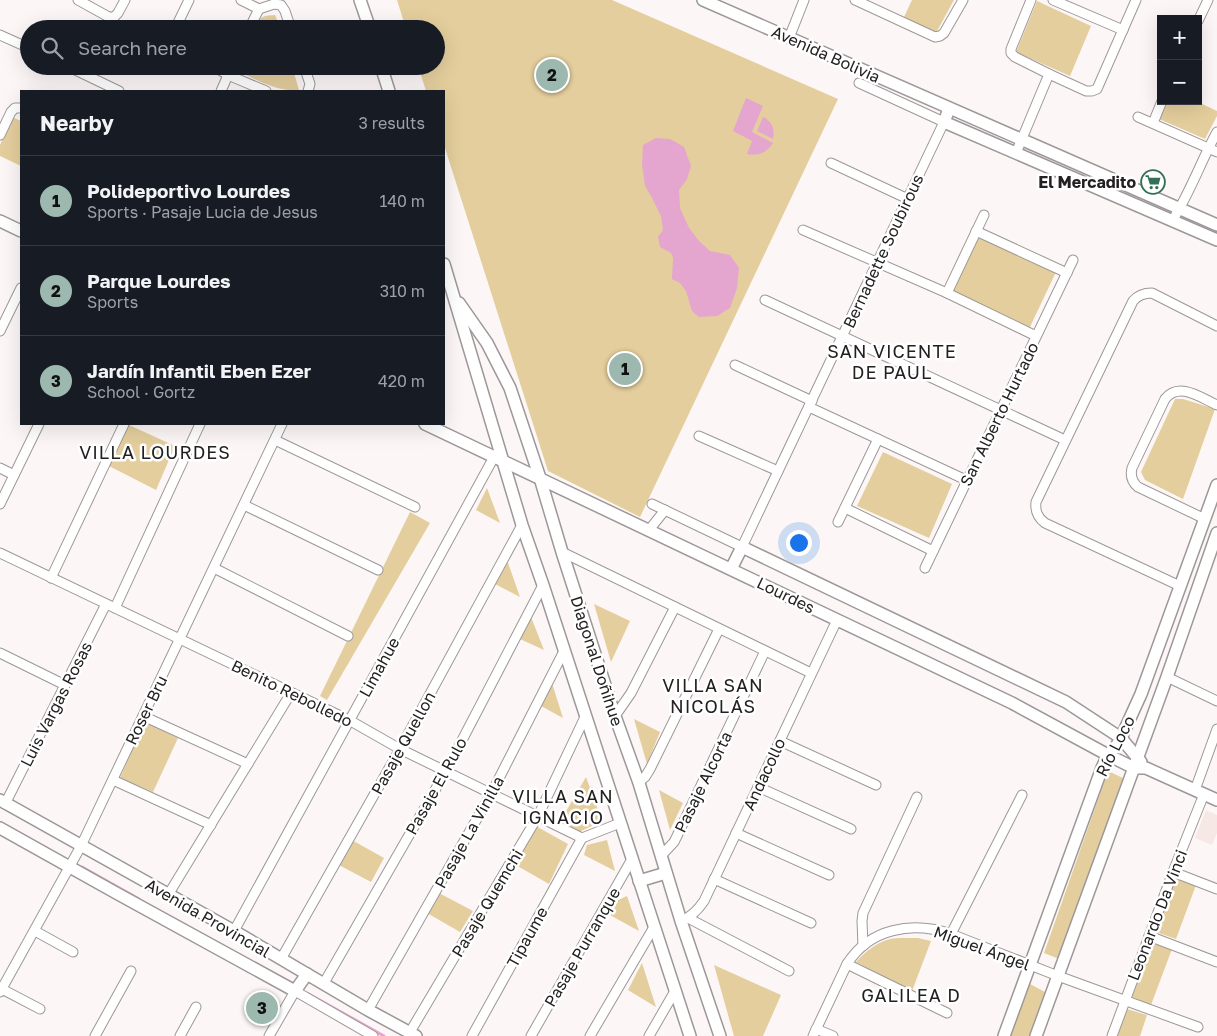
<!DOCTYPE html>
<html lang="en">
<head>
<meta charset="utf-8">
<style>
	body { margin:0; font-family:"Golos Text",sans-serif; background:#242831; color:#f1f3f6 }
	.controls { position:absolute; right:15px; top:15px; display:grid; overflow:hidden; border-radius:0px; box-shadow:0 5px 20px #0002 }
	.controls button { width:45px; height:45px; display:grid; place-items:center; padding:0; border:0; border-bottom:1px solid #363941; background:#171b24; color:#f1f3f6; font:25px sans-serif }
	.you { position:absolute; left:798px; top:542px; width:18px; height:18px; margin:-12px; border:4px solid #fff; border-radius:50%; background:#1a73e8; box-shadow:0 0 0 8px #1a73e833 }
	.badge { display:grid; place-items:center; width:32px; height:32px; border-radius:50%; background:#9cb8af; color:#111; font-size:16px; font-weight:700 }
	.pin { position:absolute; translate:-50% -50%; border:2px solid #fff; box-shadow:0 1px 5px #0006 }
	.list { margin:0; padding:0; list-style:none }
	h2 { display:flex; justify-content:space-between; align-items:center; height:65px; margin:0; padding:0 20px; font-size:21px }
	h2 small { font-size:16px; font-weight:400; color:#9ea1a6 }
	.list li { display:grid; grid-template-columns:32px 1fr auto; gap:15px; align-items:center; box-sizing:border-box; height:90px; padding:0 20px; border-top:1px solid #363941 }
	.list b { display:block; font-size:19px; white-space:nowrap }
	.list p { margin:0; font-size:16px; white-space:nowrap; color:#9ea1a6 }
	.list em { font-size:16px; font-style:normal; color:#9ea1a6 }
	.icon { flex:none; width:28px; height:28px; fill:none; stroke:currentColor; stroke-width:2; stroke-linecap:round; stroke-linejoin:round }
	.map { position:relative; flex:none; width:1217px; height:1036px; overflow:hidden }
	.search { position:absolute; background:#171b24; box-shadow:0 5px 20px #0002; left:20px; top:20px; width:425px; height:55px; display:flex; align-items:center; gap:12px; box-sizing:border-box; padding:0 18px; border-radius:28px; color:#9ea1a6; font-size:19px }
	.panel { position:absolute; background:#171b24; box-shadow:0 5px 20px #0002; left:20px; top:90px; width:425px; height:335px; border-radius:0px }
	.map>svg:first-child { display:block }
</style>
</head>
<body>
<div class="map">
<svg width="1217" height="1036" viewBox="0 0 1217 1036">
	<rect width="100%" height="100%" fill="#fcf7f6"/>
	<polygon fill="#f6e8e4" points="1206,810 1217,815 1217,833 1212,845 1195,838"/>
	<g fill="#e4ce9d">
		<polygon points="397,0 612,0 838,99 640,517 548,471 444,145 444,91 426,91 418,66 436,66 436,29 406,29"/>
		<polygon points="912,0 954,0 936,33 904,17"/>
		<polygon points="1037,1 1091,26 1070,76 1016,52"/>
		<path d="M275,15L281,29H255C261,16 261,16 275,15Z"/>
		<path d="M238,66H292L299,90C276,92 257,80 236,70Z"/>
		<polygon points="1168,101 1196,101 1217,111 1217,116 1205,139 1159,119"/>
		<polygon points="12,117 21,121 21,166 0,156 0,145"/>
		<polygon points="979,237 1056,272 1029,329 952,292"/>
		<polygon points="1175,399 1183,399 1215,409 1183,499 1145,480 1141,472"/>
		<polygon points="129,425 175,446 156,490 109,466"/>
		<polygon points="883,452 952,484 929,538 857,506"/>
		<polygon points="487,488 500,523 476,510"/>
		<polygon points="410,512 430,523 327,700 320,696"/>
		<polygon points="506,557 520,597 493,583"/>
		<polygon points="594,604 630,621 611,662"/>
		<polygon points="531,617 544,650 520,639"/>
		<polygon points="552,683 563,718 541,706"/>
		<polygon points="634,719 660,732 647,764"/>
		<polygon points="145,722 178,738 153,792 120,778"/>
		<polygon points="1108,771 1123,778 1059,959 1044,953"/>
		<polygon points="586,777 602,821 579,832 561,820"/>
		<polygon points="659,790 683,803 670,830"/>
		<polygon points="534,825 568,844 549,884 514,864"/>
		<polygon points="350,839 384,858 371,882 337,864"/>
		<polygon points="607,840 615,871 584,855 587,845"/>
		<polygon points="1176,878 1196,885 1176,939 1156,932"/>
		<polygon points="439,893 473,911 460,932 427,913"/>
		<polygon points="627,896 639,931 608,914 614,902"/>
		<path d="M903,938H918L931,941L912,991L856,962C865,952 877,942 890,939C894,938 899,938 903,938Z"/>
		<polygon points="1152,943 1172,949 1151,1005 1132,997"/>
		<polygon points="642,963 656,1007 628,990"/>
		<polygon points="714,965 781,995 763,1036 734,1036"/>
		<polygon points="1030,984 1045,992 1029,1036 1011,1036"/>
		<polygon points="1127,1009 1147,1015 1140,1036 1117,1036"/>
	</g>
	<g fill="#e4a5ce">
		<path d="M746,98L763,106L752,132L773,143C766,153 759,156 747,154L752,141L733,131Z"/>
		<path d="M763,117C772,121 775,129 773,139L757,131Z"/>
		<polygon points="656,138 670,139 684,147 691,166 687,179 679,190 680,208 689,228 699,241 710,251 730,255 739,268 737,288 730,308 717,316 699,317 692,311 686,291 680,283 672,279 673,258 671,253 660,247 658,237 663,230 661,216 651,196 645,186 642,164 643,145"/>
	</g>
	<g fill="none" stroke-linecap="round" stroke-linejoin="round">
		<g stroke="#e4a5ce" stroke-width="3">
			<polyline points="82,867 139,899"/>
			<polyline points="307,993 384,1036"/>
		</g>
		<g stroke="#9d9897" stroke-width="11">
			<g id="minor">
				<polyline points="78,0 107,16 113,18 118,13 125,0"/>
				<polyline points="241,0 259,9 274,4 281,5 285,11 291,29"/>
				<polyline points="855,0 935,37 940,36 944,33 963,0"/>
				<polyline points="1031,0 1011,49 1011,53 1015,57 1049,74 1086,91 1092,91 1097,89 1136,0"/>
				<polyline points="1053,0 1123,30"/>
				<polyline points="113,18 114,25 116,29"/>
				<polyline points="1198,21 1208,0"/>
				<polyline points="175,29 189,0"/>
				<polyline points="249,29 259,9"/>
				<polyline points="0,35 29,48"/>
				<polyline points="789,38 804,0"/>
				<polyline points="67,66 119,91"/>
				<polyline points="213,66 228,75 266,91"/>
				<polyline points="304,66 310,84 308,91"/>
				<polyline points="221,91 232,66"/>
				<polyline points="1138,117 1217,152"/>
				<polyline points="1153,123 1162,101"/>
				<polyline points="0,135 11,112 15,108 21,108"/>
				<polyline points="1016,153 1049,74"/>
				<polyline points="831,163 908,199"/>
				<path d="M1172,221C1190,193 1201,161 1217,132"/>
				<polyline points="803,230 947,293 1036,336"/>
				<polyline points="976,231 1067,273"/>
				<polyline points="947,293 984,215"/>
				<polyline points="765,300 1065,440"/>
				<polyline points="0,331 21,288"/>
				<polyline points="735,365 812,401"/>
				<polyline points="809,407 966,480"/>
				<polyline points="699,436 778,471"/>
				<polyline points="275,440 415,507"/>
				<polyline points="0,468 14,475"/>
				<polyline points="0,504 39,424"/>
				<polyline points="652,504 742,547 944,122 859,83"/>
				<polyline points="244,505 378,570"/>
				<polyline points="845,508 933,551"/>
				<path d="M1205,519L1138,487C1132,482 1130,476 1132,468L1165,399C1179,381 1201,398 1217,405"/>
				<polyline points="838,522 878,439"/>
				<polyline points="649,530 665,510"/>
				<polyline points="562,552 811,673"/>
				<polyline points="0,553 349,720 400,749 582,838"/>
				<polyline points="214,568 348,636"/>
				<polyline points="925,568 1073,260"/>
				<polyline points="51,578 124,424"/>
				<path d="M1180,586L1045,523C1037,517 1035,511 1036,502L1133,301C1138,295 1144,293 1152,293L1217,326"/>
				<polyline points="115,608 200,424"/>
				<polyline points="0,653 65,685"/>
				<polyline points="1167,677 1217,701"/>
				<polyline points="143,716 248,764"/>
				<polyline points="615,716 631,693 675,607"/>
				<polyline points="780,741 876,785"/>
				<polyline points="113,780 211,825"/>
				<polyline points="639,783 640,781 645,777 650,769 719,629"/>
				<polyline points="758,787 851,829"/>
				<polyline points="1195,790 1217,729"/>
				<polyline points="5,804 106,604"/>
				<polyline points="736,833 829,875"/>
				<polyline points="582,838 620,823"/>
				<polyline points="661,856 674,842 677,836 765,651"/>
				<polyline points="1173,872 1217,889"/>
				<polyline points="714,879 811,923"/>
				<polyline points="168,895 291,693"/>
				<polyline points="688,918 789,971"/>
				<path d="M681,921C691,917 698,910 704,901L837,620"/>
				<polyline points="35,931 73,952"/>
				<polyline points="234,931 494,457"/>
				<polyline points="951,934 1022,795"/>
				<polyline points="1149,936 1217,962"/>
				<polyline points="863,946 862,921 863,913 917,797"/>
				<polyline points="281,959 400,749 522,525"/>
				<polyline points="847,964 947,1013"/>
				<polyline points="324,983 446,771 543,585"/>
				<polyline points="2,989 40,1009"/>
				<polyline points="0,992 81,846 282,424"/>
				<polyline points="368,1010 491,794 564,651"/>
				<polyline points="816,1029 833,1036"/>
				<polyline points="410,1032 538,816 585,717"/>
				<polyline points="95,1036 131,971"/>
				<polyline points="180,1036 196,1007"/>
				<polyline points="269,1036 295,991 373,1036"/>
				<polyline points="472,1036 582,838"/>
				<polyline points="531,1036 632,859"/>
				<polyline points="590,1036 654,927"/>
				<polyline points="649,1036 675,991"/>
				<path d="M813,1036L847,964C870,928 912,921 951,934L1058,976L1198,1027"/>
				<polyline points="1112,1036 1173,872 1204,794"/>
			</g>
		</g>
		<g stroke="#9d9897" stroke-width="14">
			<g id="tertiary">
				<polyline points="360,0 370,29"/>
				<polyline points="703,0 1217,225"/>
				<polyline points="381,66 389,91"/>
				<polyline points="949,109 944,122 1217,240"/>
				<polyline points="0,221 21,231"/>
				<polyline points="444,264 522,525 543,585 690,1036"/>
				<polyline points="459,303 487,343 510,388 540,478 562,552 615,716 639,783 681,921 720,1036"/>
				<polyline points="425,424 1012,703 1108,755 1134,768 1146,768 1217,800"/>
				<polyline points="731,569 742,547 1066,702 1121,738 1141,762"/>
				<polyline points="0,800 234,931 368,1010 416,1036"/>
				<polyline points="0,828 118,894 295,991 307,974"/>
				<polyline points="639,881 666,873"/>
				<polyline points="1004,1036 1102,768 1108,755 1117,745 1121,738 1141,694 1217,485"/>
				<polyline points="1036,1036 1167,677 1217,533"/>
			</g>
		</g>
		<use href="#minor" stroke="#fff" stroke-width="9"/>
		<use href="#tertiary" stroke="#fff" stroke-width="11"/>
	</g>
	<defs>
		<g id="supermarket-ring" transform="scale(1.25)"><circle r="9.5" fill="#fff" stroke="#336f59" stroke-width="1.5"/><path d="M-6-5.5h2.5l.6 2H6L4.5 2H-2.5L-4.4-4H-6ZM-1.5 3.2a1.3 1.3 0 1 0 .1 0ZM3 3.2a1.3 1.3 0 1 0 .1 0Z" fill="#336f59"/></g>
	</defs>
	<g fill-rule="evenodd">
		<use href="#supermarket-ring" x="1153" y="182"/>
	</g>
	<g text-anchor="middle" stroke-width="5" stroke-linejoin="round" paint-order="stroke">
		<g font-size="16" fill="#222020" stroke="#fff">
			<text transform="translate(826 54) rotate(24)" y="6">Avenida Bolivia</text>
			<text transform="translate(883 251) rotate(-65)" y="6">Bernadette Soubirous</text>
			<text transform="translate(999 414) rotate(-64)" y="6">San Alberto Hurtado</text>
			<text transform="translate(786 595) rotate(26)" y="6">Lourdes</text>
			<text transform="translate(597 661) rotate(72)" y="6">Diagonal Doñihue</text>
			<text transform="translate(379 667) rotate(-61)" y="6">Limahue</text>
			<text transform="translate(292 693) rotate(26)" y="6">Benito Rebolledo</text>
			<text transform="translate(56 704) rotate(-63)" y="6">Luis Vargas Rosas</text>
			<text transform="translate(146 710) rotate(-64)" y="6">Roser Bru</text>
			<text transform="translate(403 743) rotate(-61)" y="6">Pasaje Quellon</text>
			<text transform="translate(1115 746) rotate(-63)" y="6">Río Loco</text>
			<text transform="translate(764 774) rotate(-65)" y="6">Andacollo</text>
			<text transform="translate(703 782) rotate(-64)" y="6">Pasaje Alcorta</text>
			<text transform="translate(436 786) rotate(-61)" y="6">Pasaje El Rulo</text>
			<text transform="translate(469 832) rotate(-61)" y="6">Pasaje La Vinilla</text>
			<text transform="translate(487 903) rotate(-59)" y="6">Pasaje Quemchi</text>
			<text transform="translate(1157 915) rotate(-69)" y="6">Leonardo Da Vinci</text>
			<text transform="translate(208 918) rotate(30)" y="6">Avenida Provincial</text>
			<text transform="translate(527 937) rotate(-61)" y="6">Tipaume</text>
			<text transform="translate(582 947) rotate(-60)" y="6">Pasaje Purranque</text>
			<text transform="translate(982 948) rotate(20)" y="6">Miguel Ángel</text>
		</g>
		<g font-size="16" font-weight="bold" fill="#222020" stroke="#fff" text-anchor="end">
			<text x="1136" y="188">El Mercadito</text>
		</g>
		<g font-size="18" letter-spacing="1" fill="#222020" stroke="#fff">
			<text x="892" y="358">SAN VICENTE<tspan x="892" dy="21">DE PAUL</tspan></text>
			<text x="155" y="459">VILLA LOURDES</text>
			<text x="713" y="692">VILLA SAN<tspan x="713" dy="21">NICOLÁS</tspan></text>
			<text x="563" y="803">VILLA SAN<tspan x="563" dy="21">IGNACIO</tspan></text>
			<text x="911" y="1002">GALILEA D</text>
		</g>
	</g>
</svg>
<div class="controls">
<button>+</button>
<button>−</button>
</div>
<div class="you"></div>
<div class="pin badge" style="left:625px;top:369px">1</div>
<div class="pin badge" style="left:552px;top:75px">2</div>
<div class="pin badge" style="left:262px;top:1008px">3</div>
<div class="search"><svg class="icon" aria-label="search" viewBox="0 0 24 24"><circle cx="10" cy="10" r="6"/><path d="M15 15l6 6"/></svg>Search here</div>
<section class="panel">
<h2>Nearby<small>3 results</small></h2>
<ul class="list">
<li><span class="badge">1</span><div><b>Polideportivo Lourdes</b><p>Sports · Pasaje Lucia de Jesus</p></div><em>140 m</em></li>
<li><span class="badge">2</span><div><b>Parque Lourdes</b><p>Sports</p></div><em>310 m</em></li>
<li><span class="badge">3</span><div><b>Jardín Infantil Eben Ezer</b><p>School · Gortz</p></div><em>420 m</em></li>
</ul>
</section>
</div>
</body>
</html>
